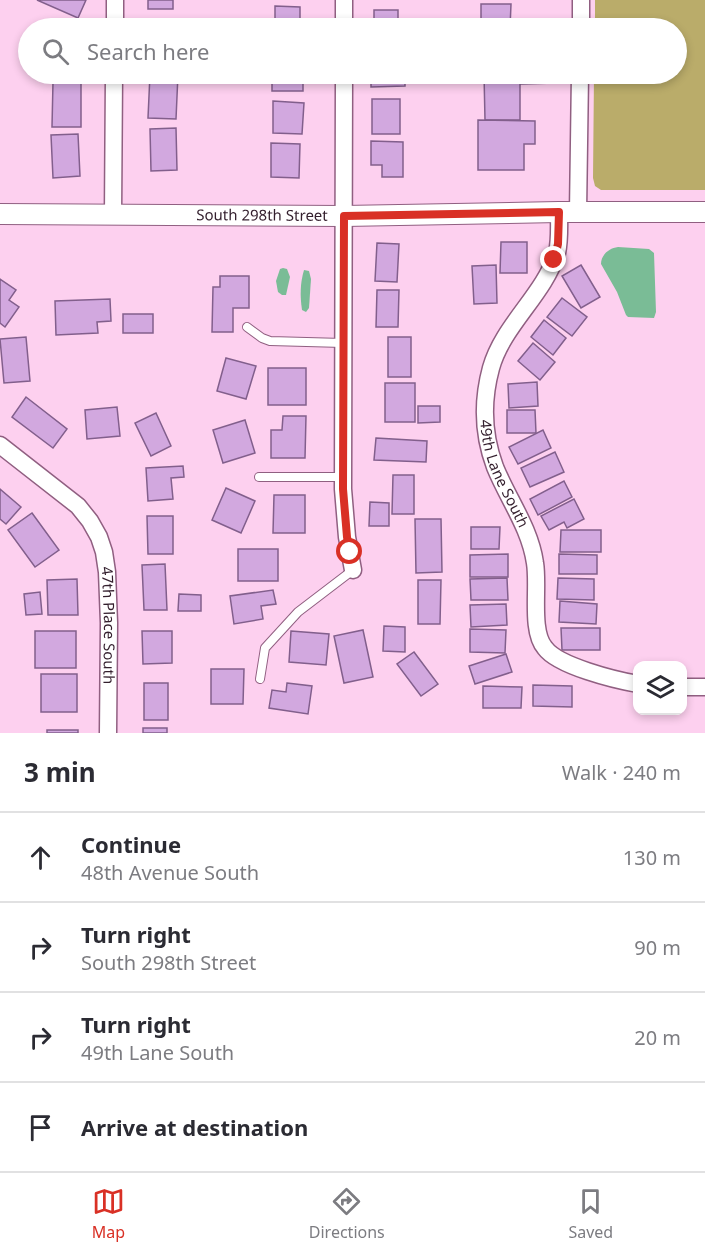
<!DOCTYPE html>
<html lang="en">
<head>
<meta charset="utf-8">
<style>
	body { margin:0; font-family:"Noto Sans",sans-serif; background:#f2f2f3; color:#2b2b33 }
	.controls { position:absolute; right:18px; bottom:18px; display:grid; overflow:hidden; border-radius:12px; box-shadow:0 3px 9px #0003 }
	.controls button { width:54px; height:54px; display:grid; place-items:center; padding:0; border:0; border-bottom:2px solid #e1e1e2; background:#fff; color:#2b2b33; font:30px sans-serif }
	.stop { position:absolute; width:18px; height:18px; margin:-14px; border:4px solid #d93025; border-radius:50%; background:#fff }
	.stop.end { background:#d93025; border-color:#fff; box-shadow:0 2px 6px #0008 }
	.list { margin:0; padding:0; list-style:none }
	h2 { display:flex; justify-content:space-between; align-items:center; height:78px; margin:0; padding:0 24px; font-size:26px }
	h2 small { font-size:20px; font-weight:400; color:#7c7c81 }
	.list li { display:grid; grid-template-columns:39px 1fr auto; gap:18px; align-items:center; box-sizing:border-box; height:90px; padding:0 24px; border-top:2px solid #e1e1e2 }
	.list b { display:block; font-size:22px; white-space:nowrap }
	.list p { margin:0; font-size:20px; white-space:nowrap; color:#7c7c81 }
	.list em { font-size:20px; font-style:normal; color:#7c7c81 }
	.icon { flex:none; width:33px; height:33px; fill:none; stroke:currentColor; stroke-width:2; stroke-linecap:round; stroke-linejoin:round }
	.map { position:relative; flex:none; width:705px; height:733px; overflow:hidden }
	.search { position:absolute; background:#fff; box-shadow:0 3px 9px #0003; left:18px; right:18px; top:18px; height:66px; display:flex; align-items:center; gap:15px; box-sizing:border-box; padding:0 21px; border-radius:33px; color:#7c7c81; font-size:22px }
	.sheet { height:438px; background:#fff }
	nav { display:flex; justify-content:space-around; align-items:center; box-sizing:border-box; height:84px; border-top:2px solid #e1e1e2; background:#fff; font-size:16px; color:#7c7c81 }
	nav a { display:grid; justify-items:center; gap:3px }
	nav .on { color:#d93025 }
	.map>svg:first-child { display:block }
</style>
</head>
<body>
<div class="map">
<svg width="705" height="733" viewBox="0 0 705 733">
	<rect width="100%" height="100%" fill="#fdd0ef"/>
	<polygon fill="#baac6a" points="595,0 705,0 705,190 601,190 595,186 593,178 594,74 676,74 676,28 595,28"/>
	<g fill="#7abc96">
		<path d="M618,247L649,249L654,253L656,312L654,318L628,317L626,315L617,292L601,264C601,255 609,248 618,247Z"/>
		<polygon points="283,268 287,269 290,277 286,295 282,295 278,292 276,281 280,269"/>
		<path d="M304,270L309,271L311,279L309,308L306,312L302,310C300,297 300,283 304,270Z"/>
	</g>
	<g fill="#d2a8df" stroke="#825f8c" stroke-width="1.5">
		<polygon points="37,0 86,0 78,18"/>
		<rect x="148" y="0" width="25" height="9"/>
		<polygon points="481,4 511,4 510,28 481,28"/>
		<polygon points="275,6 300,7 300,22 303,22 303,28 275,28"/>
		<polygon points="374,10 398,10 398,20 411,20 411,28 374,28"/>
		<rect x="159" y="19" width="21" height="9"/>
		<polygon points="150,74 178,74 176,119 148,118"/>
		<rect x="272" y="74" width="31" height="17"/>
		<polygon points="371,74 405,74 405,86 371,87"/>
		<polygon points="484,74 555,74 555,83 520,84 520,120 485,120"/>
		<polygon points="53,82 81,82 81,127 52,127"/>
		<rect x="372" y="99" width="28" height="35"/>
		<polygon points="273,101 304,103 302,134 273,133"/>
		<polygon points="478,120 535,121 535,144 524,144 524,170 478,170"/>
		<polygon points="176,128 177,170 151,171 150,129"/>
		<polygon points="78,134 80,176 53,178 51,135"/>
		<polygon points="371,141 403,142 403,177 382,177 382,165 371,165"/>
		<polygon points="271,143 300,144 299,178 271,177"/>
		<polygon points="501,242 527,242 527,273 500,273"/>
		<polygon points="377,243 399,244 397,282 375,281"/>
		<polygon points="496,265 497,303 474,304 472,266"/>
		<polygon points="581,265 600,297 581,308 562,276"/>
		<polygon points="220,276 249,276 249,308 233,308 233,332 212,332 213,287 220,287"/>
		<polygon points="0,279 16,290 9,300 19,307 5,327 0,323"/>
		<polygon points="377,290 399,290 398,327 376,327"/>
		<polygon points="562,298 587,317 572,336 547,317"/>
		<polygon points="110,299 111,321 97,322 98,333 56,335 55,301"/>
		<rect x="123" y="314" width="30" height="19"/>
		<polygon points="544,320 566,338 553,355 531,337"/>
		<polygon points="26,337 30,381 4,383 0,339"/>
		<rect x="388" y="337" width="23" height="40"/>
		<polygon points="533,343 555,362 540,380 518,361"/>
		<polygon points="226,358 256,366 246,399 217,391"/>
		<rect x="268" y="368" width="38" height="37"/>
		<polygon points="537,382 538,406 509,408 508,384"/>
		<rect x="385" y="383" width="30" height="39"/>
		<polygon points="26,397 67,429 53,448 12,417"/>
		<polygon points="418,406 440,406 440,422 418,423"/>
		<polygon points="117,407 120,436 87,439 85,410"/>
		<polygon points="507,410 535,410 536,433 507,433"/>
		<polygon points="156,413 171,446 151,456 135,423"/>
		<polygon points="283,416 306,416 305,458 271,458 271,430 282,430"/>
		<polygon points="245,420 255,453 223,463 213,430"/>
		<polygon points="543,430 551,448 518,464 509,447"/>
		<polygon points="376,438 427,441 426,462 374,460"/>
		<polygon points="555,452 564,472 530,487 521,468"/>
		<polygon points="183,466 184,477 171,478 173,499 148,501 146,468"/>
		<polygon points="393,475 414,475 414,514 392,514"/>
		<polygon points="564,481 572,497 538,515 530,499"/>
		<polygon points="226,488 255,501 241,533 212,520"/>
		<polygon points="0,489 21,507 6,524 0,519"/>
		<polygon points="274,495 305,495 305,533 273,533"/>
		<polygon points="574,499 584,519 567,528 564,522 549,530 541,516"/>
		<polygon points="370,502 389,503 389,526 369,526"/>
		<polygon points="32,513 59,550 35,567 8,530"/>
		<polygon points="147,516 173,516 173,554 148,554"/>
		<polygon points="415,519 441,519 442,572 416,573"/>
		<polygon points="471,527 500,527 499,549 471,549"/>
		<polygon points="561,530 601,530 601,552 560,552"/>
		<rect x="238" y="549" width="40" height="32"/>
		<polygon points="508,554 508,577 470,577 470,555"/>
		<polygon points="559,554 597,555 597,574 559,574"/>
		<polygon points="165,564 167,610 144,610 142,565"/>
		<polygon points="507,578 508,600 471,600 470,579"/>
		<polygon points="558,578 594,579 594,600 557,599"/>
		<polygon points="77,579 78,615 48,615 47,580"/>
		<polygon points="418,580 441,580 440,624 418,624"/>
		<polygon points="273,590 276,604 261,606 263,619 234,624 230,596"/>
		<polygon points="40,592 42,614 26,615 24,594"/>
		<polygon points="179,594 201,595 201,611 178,611"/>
		<polygon points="560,601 597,604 596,624 559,622"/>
		<polygon points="506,604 507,625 471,627 470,605"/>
		<polygon points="384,626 405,627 405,652 383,651"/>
		<polygon points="561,628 600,628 600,650 562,650"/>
		<polygon points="470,629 506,630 505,653 470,652"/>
		<polygon points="363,630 373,677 344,683 334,636"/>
		<rect x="35" y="631" width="41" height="37"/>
		<polygon points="142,631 172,631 172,663 143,664"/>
		<polygon points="291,631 329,634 326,665 289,662"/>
		<polygon points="414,652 438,684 421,696 397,664"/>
		<polygon points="506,654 512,672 475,684 469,666"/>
		<polygon points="211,669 244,669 243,704 211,704"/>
		<rect x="41" y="674" width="36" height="38"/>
		<rect x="144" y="683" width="24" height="37"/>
		<polygon points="287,683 312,686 308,714 269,708 272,690 286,692"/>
		<polygon points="533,685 572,686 572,707 533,706"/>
		<polygon points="483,686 522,687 521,708 483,708"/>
		<rect x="143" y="728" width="24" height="5"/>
		<rect x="47" y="730" width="31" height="3"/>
	</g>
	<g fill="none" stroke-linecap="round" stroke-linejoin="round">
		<g stroke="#905f81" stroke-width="10">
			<g id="service">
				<polyline points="247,327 262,338 270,341 343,343"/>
				<polyline points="259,477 343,477"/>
				<polyline points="260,679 265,648 298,612 353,570"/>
			</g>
		</g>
		<g stroke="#905f81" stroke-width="19">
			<g id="minor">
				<polyline points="344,0 344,28"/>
				<polyline points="115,28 115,0"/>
				<polyline points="581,28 581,0"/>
				<polyline points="344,74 343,489 347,537 353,570"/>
				<path id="s1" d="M559,212C559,226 560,240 557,253C544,295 503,325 491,368C482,401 483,435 495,467C508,499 530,528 535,563C539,587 530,631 545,648C558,666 615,680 638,684"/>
				<polyline points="578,212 580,74"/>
				<polyline points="113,215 114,74"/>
				<path id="s2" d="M0,445L78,506L90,521L99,537L104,552L107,572L109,623L108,733"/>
				<polyline points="682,687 705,687"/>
			</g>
		</g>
		<g stroke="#905f81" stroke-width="22">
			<g id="tertiary">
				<path id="s3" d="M0,214L344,216L559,212H705"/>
			</g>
		</g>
		<use href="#service" stroke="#fff" stroke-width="8"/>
		<use href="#minor" stroke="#fff" stroke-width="16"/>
		<use href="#tertiary" stroke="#fff" stroke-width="20"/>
	</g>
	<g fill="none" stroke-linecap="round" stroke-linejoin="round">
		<polyline stroke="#d93025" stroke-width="8" points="350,552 347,537 343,489 344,216 559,212 558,244 554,260"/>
	</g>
	<g text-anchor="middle" stroke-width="5" stroke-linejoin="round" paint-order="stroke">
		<g font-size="15" fill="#331f2d" stroke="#fff">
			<text dy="5" stroke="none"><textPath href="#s3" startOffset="262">South 298th Street</textPath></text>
			<text dy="5" stroke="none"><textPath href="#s1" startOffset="284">49th Lane South</textPath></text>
			<text dy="5" stroke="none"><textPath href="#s2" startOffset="226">47th Place South</textPath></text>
		</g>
	</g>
</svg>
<div class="controls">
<button><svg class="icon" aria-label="layers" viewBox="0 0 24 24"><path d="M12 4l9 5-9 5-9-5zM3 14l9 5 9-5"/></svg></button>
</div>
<div class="stop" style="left:350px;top:552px"></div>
<div class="stop end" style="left:554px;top:260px"></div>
<div class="search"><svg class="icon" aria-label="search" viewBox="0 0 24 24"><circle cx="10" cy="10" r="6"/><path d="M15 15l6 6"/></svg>Search here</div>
</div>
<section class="sheet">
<h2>3 min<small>Walk · 240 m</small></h2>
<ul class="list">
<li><svg class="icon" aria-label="ahead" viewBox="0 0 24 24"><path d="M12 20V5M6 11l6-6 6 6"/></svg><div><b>Continue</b><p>48th Avenue South</p></div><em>130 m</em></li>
<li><svg class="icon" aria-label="right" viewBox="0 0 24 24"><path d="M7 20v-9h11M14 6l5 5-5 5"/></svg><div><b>Turn right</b><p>South 298th Street</p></div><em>90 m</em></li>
<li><svg class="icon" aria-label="right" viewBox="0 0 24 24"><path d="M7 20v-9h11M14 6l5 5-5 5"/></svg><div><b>Turn right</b><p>49th Lane South</p></div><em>20 m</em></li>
<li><svg class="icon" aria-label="arrive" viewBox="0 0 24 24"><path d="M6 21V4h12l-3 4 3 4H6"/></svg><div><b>Arrive at destination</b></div></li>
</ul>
</section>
<nav>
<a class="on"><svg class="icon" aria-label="map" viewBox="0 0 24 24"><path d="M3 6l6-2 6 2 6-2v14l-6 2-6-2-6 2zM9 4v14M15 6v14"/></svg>Map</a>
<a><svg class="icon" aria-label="directions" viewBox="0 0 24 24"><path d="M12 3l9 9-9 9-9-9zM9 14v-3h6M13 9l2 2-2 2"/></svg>Directions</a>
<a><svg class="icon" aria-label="saved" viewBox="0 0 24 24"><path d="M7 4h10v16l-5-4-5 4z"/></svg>Saved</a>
</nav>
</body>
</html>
